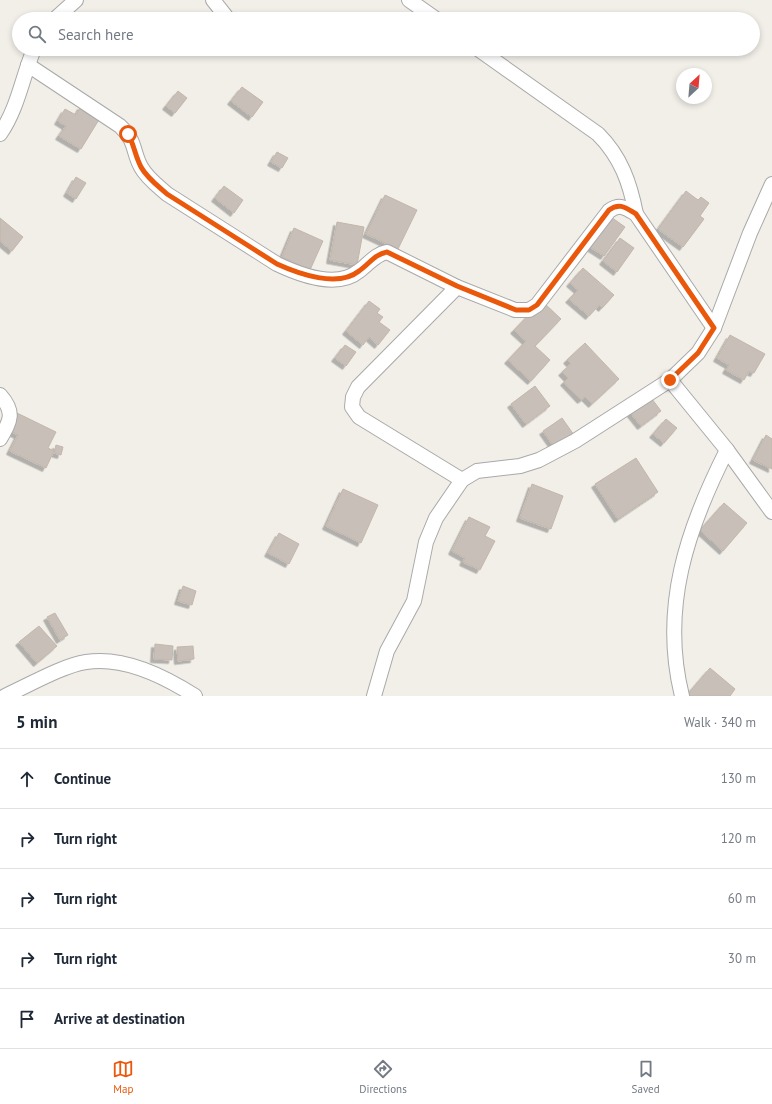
<!DOCTYPE html>
<html lang="en">
<head>
<meta charset="utf-8">
<style>
	body { margin:0; font-family:"PT Sans",sans-serif; background:#f2f2f3; color:#1f2937 }
	.compass { position:absolute; left:676px; top:68px; width:36px; height:36px; border-radius:50%; background:#fff; box-shadow:0 2px 6px #0003; rotate:26deg }
	.stop { position:absolute; width:12px; height:12px; margin:-9px; border:3px solid #ea580c; border-radius:50%; background:#fff }
	.stop.end { background:#ea580c; border-color:#fff; box-shadow:0 1px 4px #0008 }
	.list { margin:0; padding:0; list-style:none }
	h2 { display:flex; justify-content:space-between; align-items:center; height:52px; margin:0; padding:0 16px; font-size:17px }
	h2 small { font-size:13px; font-weight:400; color:#747a83 }
	.list li { display:grid; grid-template-columns:26px 1fr auto; gap:12px; align-items:center; box-sizing:border-box; height:60px; padding:0 16px; border-top:1px solid #e0e1e3 }
	.list b { display:block; font-size:15px; white-space:nowrap }
	.list em { font-size:13px; font-style:normal; color:#747a83 }
	.icon { flex:none; width:22px; height:22px; fill:none; stroke:currentColor; stroke-width:2; stroke-linecap:round; stroke-linejoin:round }
	.map { position:relative; flex:none; width:772px; height:696px; overflow:hidden }
	.search { position:absolute; background:#fff; box-shadow:0 2px 6px #0003; left:12px; right:12px; top:12px; height:44px; display:flex; align-items:center; gap:10px; box-sizing:border-box; padding:0 14px; border-radius:22px; color:#747a83; font-size:15px }
	.sheet { height:352px; background:#fff }
	nav { display:flex; justify-content:space-around; align-items:center; box-sizing:border-box; height:56px; border-top:1px solid #e0e1e3; background:#fff; font-size:11px; color:#747a83 }
	nav a { display:grid; justify-items:center; gap:2px }
	nav .on { color:#ea580c }
	.map>svg:first-child { display:block }
</style>
</head>
<body>
<div class="map">
<svg width="772" height="696" viewBox="0 0 772 696">
	<defs>
		<filter id="shadow"><feDropShadow dx="-3.5" dy="3.5" stdDeviation="0" flood-color="#0004"/></filter>
	</defs>
	<rect width="100%" height="100%" fill="#f2efe9"/>
	<g fill="#c7bfb8" stroke="#c4b6ab" filter="url(#shadow)">
		<polygon points="242,87 263,102 252,117 231,101"/>
		<polygon points="178,91 187,98 175,113 166,106"/>
		<polygon points="81,106 100,118 81,149 59,136 66,126 58,121 65,109 76,115"/>
		<polygon points="277,152 288,158 282,168 271,162"/>
		<polygon points="76,177 86,183 76,199 67,193"/>
		<polygon points="224,186 243,200 234,213 215,198"/>
		<polygon points="686,191 698,200 701,197 709,203 700,216 704,219 683,247 658,229"/>
		<polygon points="385,195 417,210 398,249 366,234"/>
		<polygon points="611,217 625,227 604,256 590,247"/>
		<polygon points="0,218 23,237 12,251 0,241"/>
		<polygon points="337,222 364,227 357,265 330,260"/>
		<polygon points="294,228 323,241 310,270 282,257"/>
		<polygon points="620,238 634,248 617,272 603,261"/>
		<polygon points="583,268 614,295 602,308 599,305 589,316 569,299 578,290 570,283"/>
		<polygon points="369,301 380,309 377,313 383,317 379,322 390,330 378,345 369,337 363,345 346,331"/>
		<polygon points="542,301 561,319 535,346 550,360 531,381 508,360 526,341 514,330"/>
		<polygon points="730,335 765,354 754,373 749,371 744,380 726,370 729,365 717,358"/>
		<polygon points="585,343 619,379 592,404 585,397 581,400 564,382 568,378 562,372 571,364 567,360"/>
		<polygon points="345,345 356,352 346,366 335,358"/>
		<polygon points="535,386 550,406 526,424 511,404"/>
		<polygon points="649,395 661,411 641,426 629,411"/>
		<polygon points="17,413 56,432 48,448 54,451 46,468 10,451 18,435 8,430"/>
		<polygon points="562,418 574,435 555,448 543,431"/>
		<polygon points="666,419 677,428 664,443 653,434"/>
		<polygon points="766,435 772,439 772,469 753,460"/>
		<polygon points="56,445 63,447 61,455 54,453"/>
		<polygon points="636,458 658,492 618,519 595,484"/>
		<polygon points="532,484 563,496 551,529 520,518"/>
		<polygon points="343,489 378,505 361,543 326,526"/>
		<polygon points="724,503 747,523 723,551 700,530"/>
		<polygon points="469,517 490,527 485,536 495,541 480,570 463,562 465,558 452,551"/>
		<polygon points="279,533 299,544 289,564 268,553"/>
		<polygon points="183,586 196,591 192,605 178,601"/>
		<polygon points="55,613 68,635 60,640 47,617"/>
		<polygon points="39,626 57,646 37,663 19,642"/>
		<polygon points="155,644 173,646 172,660 154,659"/>
		<polygon points="193,646 194,659 178,661 177,647"/>
		<polygon points="710,668 735,689 730,696 686,696"/>
	</g>
	<g fill="none" stroke-linecap="round" stroke-linejoin="round">
		<g stroke="#a9a9a9" stroke-width="16">
			<g id="minor">
				<polyline points="213,0 228,19"/>
				<polyline points="409,0 436,19"/>
				<polyline points="55,19 76,0"/>
				<path d="M478,49L598,134C621,157 630,183 636,214"/>
				<path d="M28,65L120,126C137,142 132,151 141,167C147,178 158,186 167,194L277,264C300,275 337,289 359,271C369,264 375,254 387,252L457,287L515,310H529L537,305L609,211C620,203 626,208 636,214L714,328"/>
				<path d="M0,134C18,108 22,78 34,49"/>
				<polyline points="457,287 358,387 353,397 352,407 359,417 462,480"/>
				<polyline points="670,380 727,450 772,512"/>
				<path d="M0,395C15,412 11,420 0,439"/>
				<path d="M5,696C27,686 64,665 86,662C124,656 164,676 195,696"/>
				<polyline points="374,696 387,651 414,601 426,542 436,518 462,480 477,471 520,466 539,460 575,441 670,380 698,353 714,328 750,233 772,184"/>
				<path d="M682,696C660,608 687,529 727,450"/>
			</g>
		</g>
		<use href="#minor" stroke="#fff" stroke-width="14"/>
	</g>
	<g fill="none" stroke-linecap="round" stroke-linejoin="round">
		<path stroke="#ea580c" stroke-width="5" d="M128,134C134,144 135,156 141,167C147,178 158,186 167,194L277,264C299,274 338,288 359,271C369,264 375,254 387,252L457,286L516,310H529L537,305L609,210C620,202 626,208 636,214L714,328L698,353L670,380"/>
	</g>
</svg>
<svg class="compass" viewBox="-18 -18 36 36"><path d="M0-13l5 13h-10z" fill="#e53935"/><path d="M0 13l5-13h-10z" fill="#747a83"/></svg>
<div class="stop" style="left:128px;top:134px"></div>
<div class="stop end" style="left:670px;top:380px"></div>
<div class="search"><svg class="icon" aria-label="search" viewBox="0 0 24 24"><circle cx="10" cy="10" r="6"/><path d="M15 15l6 6"/></svg>Search here</div>
</div>
<section class="sheet">
<h2>5 min<small>Walk · 340 m</small></h2>
<ul class="list">
<li><svg class="icon" aria-label="ahead" viewBox="0 0 24 24"><path d="M12 20V5M6 11l6-6 6 6"/></svg><div><b>Continue</b></div><em>130 m</em></li>
<li><svg class="icon" aria-label="right" viewBox="0 0 24 24"><path d="M7 20v-9h11M14 6l5 5-5 5"/></svg><div><b>Turn right</b></div><em>120 m</em></li>
<li><svg class="icon" aria-label="right" viewBox="0 0 24 24"><path d="M7 20v-9h11M14 6l5 5-5 5"/></svg><div><b>Turn right</b></div><em>60 m</em></li>
<li><svg class="icon" aria-label="right" viewBox="0 0 24 24"><path d="M7 20v-9h11M14 6l5 5-5 5"/></svg><div><b>Turn right</b></div><em>30 m</em></li>
<li><svg class="icon" aria-label="arrive" viewBox="0 0 24 24"><path d="M6 21V4h12l-3 4 3 4H6"/></svg><div><b>Arrive at destination</b></div></li>
</ul>
</section>
<nav>
<a class="on"><svg class="icon" aria-label="map" viewBox="0 0 24 24"><path d="M3 6l6-2 6 2 6-2v14l-6 2-6-2-6 2zM9 4v14M15 6v14"/></svg>Map</a>
<a><svg class="icon" aria-label="directions" viewBox="0 0 24 24"><path d="M12 3l9 9-9 9-9-9zM9 14v-3h6M13 9l2 2-2 2"/></svg>Directions</a>
<a><svg class="icon" aria-label="saved" viewBox="0 0 24 24"><path d="M7 4h10v16l-5-4-5 4z"/></svg>Saved</a>
</nav>
</body>
</html>
